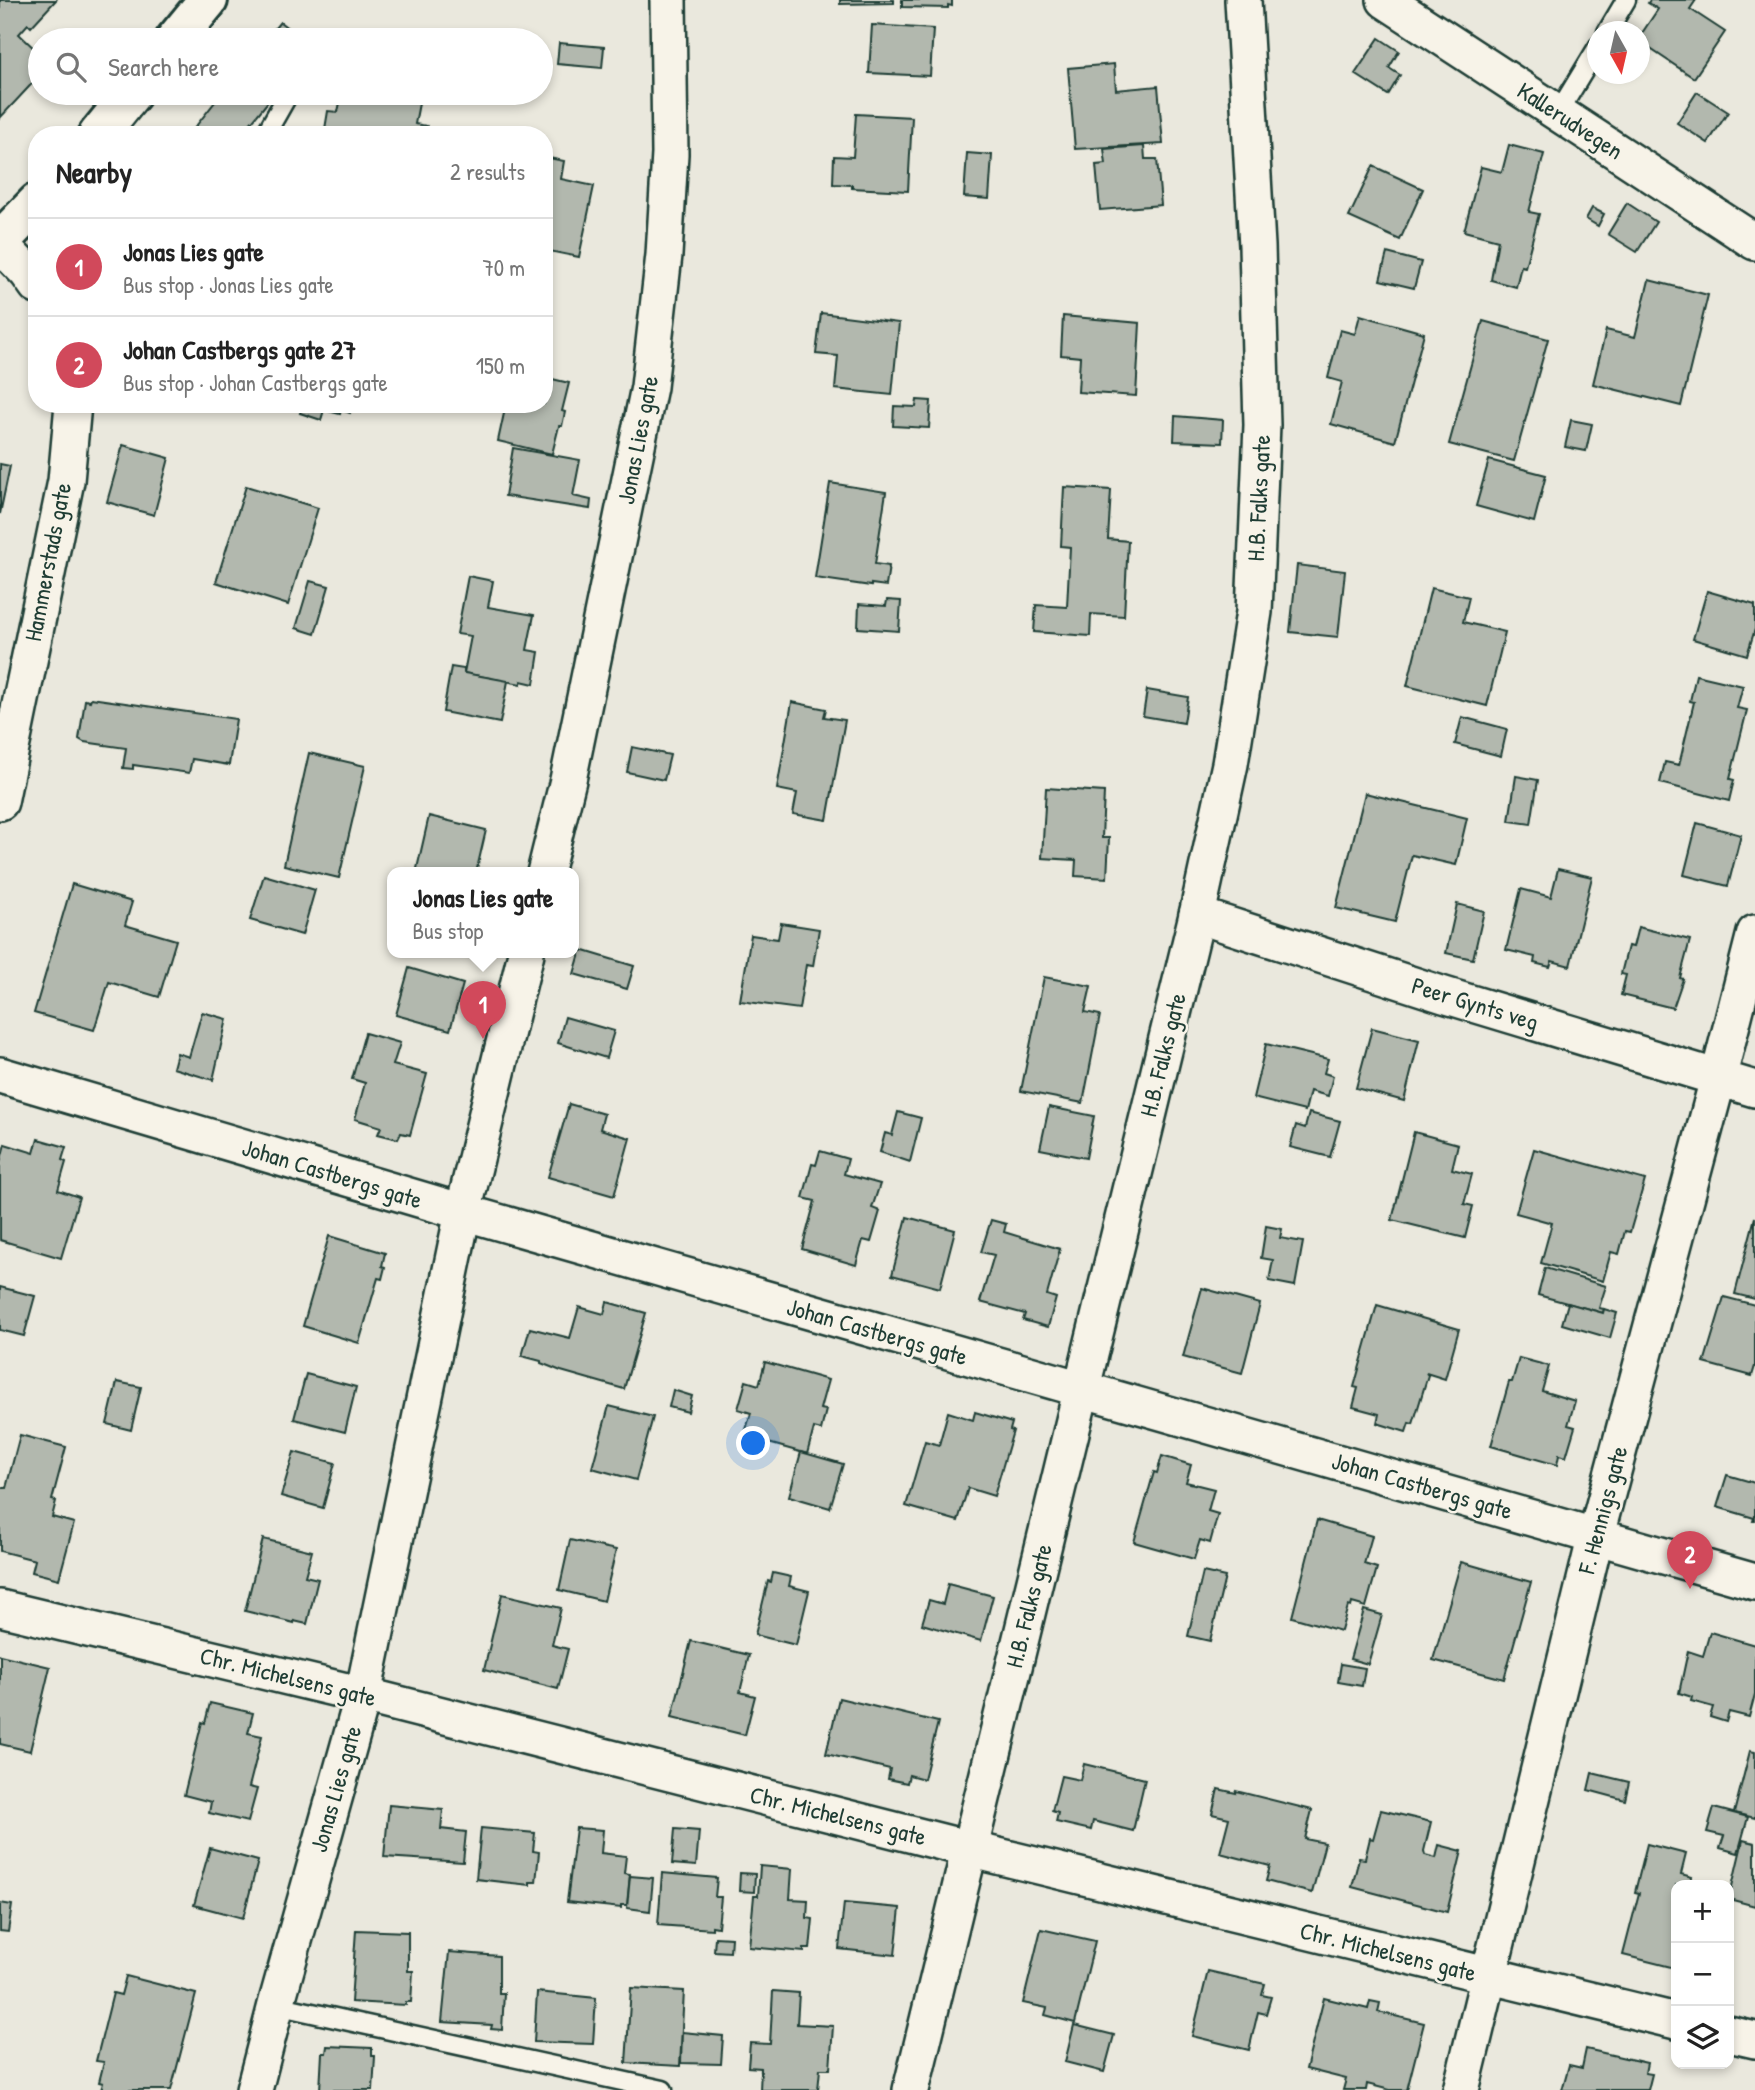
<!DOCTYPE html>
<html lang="en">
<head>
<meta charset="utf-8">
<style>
	body { margin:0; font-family:"Patrick Hand",sans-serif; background:#f6f6f6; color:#222 }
	.controls { position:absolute; right:21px; bottom:21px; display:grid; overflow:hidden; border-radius:14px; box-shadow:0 4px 10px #0003 }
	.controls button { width:63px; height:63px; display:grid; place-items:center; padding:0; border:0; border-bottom:2px solid #e0e0e0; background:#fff; color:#222; font:35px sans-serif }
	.compass { position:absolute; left:1587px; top:21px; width:63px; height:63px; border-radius:50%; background:#fff; box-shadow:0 4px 10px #0003; rotate:172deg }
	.you { position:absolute; left:754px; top:1444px; width:24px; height:24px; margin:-18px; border:5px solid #fff; border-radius:50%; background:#1a73e8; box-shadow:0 0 0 10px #1a73e833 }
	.badge { display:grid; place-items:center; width:46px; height:46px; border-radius:50%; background:#d1495b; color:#fff; font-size:23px; font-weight:700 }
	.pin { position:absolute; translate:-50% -58px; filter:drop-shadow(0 2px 4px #0008) }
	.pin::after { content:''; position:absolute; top:37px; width:24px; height:21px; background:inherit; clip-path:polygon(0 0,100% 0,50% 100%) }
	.popup { position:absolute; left:387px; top:867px; width:192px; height:91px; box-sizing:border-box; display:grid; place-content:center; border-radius:14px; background:#fff; filter:drop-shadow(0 2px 5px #0005); font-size:23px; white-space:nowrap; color:#767676 }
	.popup b { font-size:26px; color:#222 }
	.popup::after { content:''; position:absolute; left:50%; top:100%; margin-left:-14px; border:14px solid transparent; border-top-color:#fff }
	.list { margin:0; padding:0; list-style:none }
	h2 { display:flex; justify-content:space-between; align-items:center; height:91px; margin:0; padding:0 28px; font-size:30px }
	h2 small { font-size:23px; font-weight:400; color:#767676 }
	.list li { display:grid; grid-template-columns:46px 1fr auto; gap:21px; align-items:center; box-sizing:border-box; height:98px; padding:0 28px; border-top:2px solid #e0e0e0 }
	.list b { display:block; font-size:26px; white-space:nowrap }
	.list p { margin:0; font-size:23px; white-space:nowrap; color:#767676 }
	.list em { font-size:23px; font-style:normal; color:#767676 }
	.icon { flex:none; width:38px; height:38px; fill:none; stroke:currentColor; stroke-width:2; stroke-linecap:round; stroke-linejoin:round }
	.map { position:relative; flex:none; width:1755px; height:2090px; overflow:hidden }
	.search { position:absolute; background:#fff; box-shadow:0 4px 10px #0003; left:28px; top:28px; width:525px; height:77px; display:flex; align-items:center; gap:18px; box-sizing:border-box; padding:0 24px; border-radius:38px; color:#767676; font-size:26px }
	.panel { position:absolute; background:#fff; box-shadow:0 4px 10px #0003; left:28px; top:126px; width:525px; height:287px; border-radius:28px }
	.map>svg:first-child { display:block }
</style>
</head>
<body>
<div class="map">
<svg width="1755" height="2090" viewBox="0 0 1755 2090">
	<rect width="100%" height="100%" fill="#eae8dd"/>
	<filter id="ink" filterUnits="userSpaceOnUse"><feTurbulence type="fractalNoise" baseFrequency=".0143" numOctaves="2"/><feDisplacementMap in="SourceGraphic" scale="14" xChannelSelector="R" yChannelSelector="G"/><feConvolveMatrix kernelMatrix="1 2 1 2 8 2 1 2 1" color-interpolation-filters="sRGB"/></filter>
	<g filter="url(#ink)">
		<g fill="#b2b8ae" stroke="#1f3d34" stroke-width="2">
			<polygon points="0,0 56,0 31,27 28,24 19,34 40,54 40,75 0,118"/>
			<polygon points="840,0 894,0 894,3 840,4"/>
			<polygon points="902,0 952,0 952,6 948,5 948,8 902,7"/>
			<polygon points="1650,0 1696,0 1690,9 1725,32 1694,78 1640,42 1640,36 1658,9 1648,3"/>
			<polygon points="280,22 289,29 287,40 265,40"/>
			<polygon points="872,25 933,29 930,76 869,73"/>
			<polygon points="1379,38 1399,51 1389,68 1400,75 1388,95 1355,74"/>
			<polygon points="559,43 604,47 602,68 557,64"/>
			<polygon points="1114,64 1116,90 1158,86 1163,144 1075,149 1068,68"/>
			<polygon points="1697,92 1728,112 1708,143 1677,123"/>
			<polygon points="222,93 275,93 241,135 189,135"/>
			<polygon points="342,93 421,93 415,124 427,126 425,135 324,135 328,111 338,112"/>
			<polygon points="856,114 912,117 908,191 852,188 852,185 833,184 834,156 853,157"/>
			<polygon points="1509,145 1544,154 1529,212 1539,214 1525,267 1521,266 1516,287 1491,280 1498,240 1464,231 1481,167 1502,172"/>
			<polygon points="1144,146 1145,159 1157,159 1161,205 1100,210 1096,165 1106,164 1104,149"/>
			<polygon points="967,153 992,155 989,199 964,197"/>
			<polygon points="544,157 564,161 561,179 594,186 579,257 544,250"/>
			<polygon points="1373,166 1423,189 1400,240 1349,217"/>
			<polygon points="1627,203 1656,222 1637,252 1608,234"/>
			<polygon points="1592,208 1604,214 1598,226 1586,219"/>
			<polygon points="1387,253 1421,262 1414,288 1380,280"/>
			<polygon points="1649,280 1708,295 1681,406 1593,384 1606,330 1635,337"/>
			<polygon points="821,313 899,323 892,395 835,389 838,356 816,354"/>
			<polygon points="1360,315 1424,333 1395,442 1331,424 1342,382 1328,378 1340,330 1355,334"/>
			<polygon points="1063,316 1140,323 1136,396 1078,392 1080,357 1061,355"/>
			<polygon points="1483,321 1548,339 1514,461 1449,444"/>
			<polygon points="544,377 569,383 562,411 565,412 562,426 559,426 552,454 498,441 506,404 544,404"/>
			<polygon points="917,400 931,401 929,428 893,426 894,406 916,407"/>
			<polygon points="303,404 353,404 350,413 341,410 340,414 324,410 321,420 300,413"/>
			<polygon points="1175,416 1223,420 1222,443 1174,441"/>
			<polygon points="1571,420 1592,424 1586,451 1565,447"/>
			<polygon points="123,445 169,458 154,515 107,502"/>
			<polygon points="513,448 580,460 573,496 591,500 590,509 505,496"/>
			<polygon points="1489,460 1546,475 1534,522 1476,506"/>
			<polygon points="0,464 10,466 0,514"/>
			<polygon points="830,483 886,492 875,564 889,566 886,586 871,584 871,586 815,578"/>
			<polygon points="246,486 318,508 288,605 216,582"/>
			<polygon points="1064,487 1111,490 1108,539 1128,541 1124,616 1091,614 1090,636 1034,632 1036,605 1067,607 1070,547 1061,546"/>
			<polygon points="1297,565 1345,571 1338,637 1290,632"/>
			<polygon points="468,576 493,581 488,607 534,615 527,650 539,652 534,684 521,681 521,684 464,673 471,636 457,634"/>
			<polygon points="310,581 329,586 315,634 296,628"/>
			<polygon points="1431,588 1469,597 1463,622 1505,632 1487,706 1407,686"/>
			<polygon points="1707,591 1755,605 1755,629 1747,655 1693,639"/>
			<polygon points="887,600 901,601 899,631 858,628 859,604 886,606"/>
			<polygon points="451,667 464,669 464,673 508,681 500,723 443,712"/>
			<polygon points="1696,675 1743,686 1737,708 1747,710 1730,779 1734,780 1729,801 1660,783 1665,762 1679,765 1694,702 1690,701"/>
			<polygon points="1147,690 1188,697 1184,723 1143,716"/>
			<polygon points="91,698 236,719 229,765 192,759 189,773 133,765 133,769 123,768 126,748 84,742 79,739 85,700 90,701"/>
			<polygon points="792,702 826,709 824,717 845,720 827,820 793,814 797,793 777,789"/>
			<polygon points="1462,717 1507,729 1501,756 1455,744"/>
			<polygon points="632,747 670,755 664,780 627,772"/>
			<polygon points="309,753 365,766 339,878 284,865"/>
			<polygon points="1516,776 1538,780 1531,824 1509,821"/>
			<polygon points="1046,788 1104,792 1102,838 1109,838 1107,878 1075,876 1076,860 1042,858"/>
			<polygon points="1365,793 1467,818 1456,865 1412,855 1395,922 1336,908"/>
			<polygon points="429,816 486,830 476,873 416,873"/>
			<polygon points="1697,823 1741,835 1728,886 1684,875"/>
			<polygon points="1558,869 1592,877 1570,966 1552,961 1550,967 1534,963 1535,957 1506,950 1521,889 1551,897"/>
			<polygon points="264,875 315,890 302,935 250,920"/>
			<polygon points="72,884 132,902 125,925 176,940 159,997 109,982 94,1030 34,1013"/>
			<polygon points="1457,904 1484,911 1473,959 1446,953"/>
			<polygon points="781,923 819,929 813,966 806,965 799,1009 740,1001 751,935 778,939"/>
			<polygon points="1638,927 1690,940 1680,978 1683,979 1673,1008 1621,995 1626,975 1621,974 1628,946 1633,947"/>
			<polygon points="581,950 634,966 627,989 574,974"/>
			<polygon points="409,968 463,984 450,1030 396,1015"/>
			<polygon points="1044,977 1091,986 1085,1012 1100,1015 1083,1103 1021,1091"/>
			<polygon points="202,1012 227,1019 213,1080 173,1068 177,1053 189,1057"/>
			<polygon points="565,1017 614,1031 606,1058 558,1043"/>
			<polygon points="1372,1028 1419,1040 1404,1101 1356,1088"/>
			<polygon points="365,1033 400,1043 393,1065 427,1074 410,1135 401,1133 398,1139 378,1134 381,1127 355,1119 365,1083 352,1079"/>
			<polygon points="1266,1044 1328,1059 1324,1073 1333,1076 1328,1096 1310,1091 1305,1111 1253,1098"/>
			<polygon points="569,1104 604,1114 600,1129 630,1138 614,1196 548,1177"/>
			<polygon points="1049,1107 1094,1116 1086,1158 1040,1149"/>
			<polygon points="898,1112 921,1118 910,1162 880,1152 885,1133 892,1135"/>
			<polygon points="1309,1113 1340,1121 1330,1157 1290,1147 1296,1125 1305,1128"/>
			<polygon points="1414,1132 1458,1144 1452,1169 1472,1174 1464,1204 1473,1206 1465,1238 1392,1220"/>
			<polygon points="38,1139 66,1147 62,1160 66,1162 58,1190 79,1197 61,1258 0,1240 0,1163 5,1144 34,1153"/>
			<polygon points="1534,1149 1645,1180 1630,1232 1625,1231 1619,1254 1611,1252 1603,1281 1541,1263 1552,1223 1516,1213"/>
			<polygon points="820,1151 848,1159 844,1174 880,1184 872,1208 880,1211 871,1242 863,1240 856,1265 802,1249 815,1201 803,1198 812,1164 816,1165"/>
			<polygon points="907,1217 955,1230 940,1288 892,1275"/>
			<polygon points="1755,1217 1755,1299 1735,1294"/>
			<polygon points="991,1220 1006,1224 1004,1232 1060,1249 1047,1295 1056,1298 1048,1327 1023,1320 1025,1314 980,1302 994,1255 981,1252"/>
			<polygon points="1266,1226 1282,1229 1280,1238 1303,1242 1295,1286 1269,1281 1273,1260 1261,1258"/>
			<polygon points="329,1236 385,1253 382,1266 385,1267 382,1279 378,1278 359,1343 303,1326"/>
			<polygon points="1545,1268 1606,1286 1599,1308 1604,1309 1603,1313 1538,1295"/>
			<polygon points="0,1287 35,1296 24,1336 0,1330"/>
			<polygon points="1202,1288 1260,1304 1242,1373 1183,1357"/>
			<polygon points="1724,1297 1755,1305 1755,1366 1752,1376 1704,1363"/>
			<polygon points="607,1302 646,1313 624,1389 561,1371 541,1363 541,1361 522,1356 530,1328 570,1338 579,1307 604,1314"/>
			<polygon points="1568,1303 1603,1313 1604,1309 1617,1313 1610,1338 1562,1324"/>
			<polygon points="1377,1305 1459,1329 1445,1379 1426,1373 1428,1375 1413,1424 1409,1423 1406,1432 1377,1423 1379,1414 1353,1407 1358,1388 1354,1387"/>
			<polygon points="1519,1358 1549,1366 1542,1391 1575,1401 1568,1425 1575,1427 1566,1457 1559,1455 1557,1465 1491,1446 1509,1382 1512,1382"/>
			<polygon points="765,1362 828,1380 820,1409 826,1410 821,1430 814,1428 807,1454 744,1436 751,1413 738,1409 746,1381 759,1385"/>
			<polygon points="306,1374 356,1387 345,1432 294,1419"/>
			<polygon points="117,1382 141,1387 131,1430 107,1424"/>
			<polygon points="673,1390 692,1396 688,1412 669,1407"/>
			<polygon points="609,1406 653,1417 636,1480 592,1468"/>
			<polygon points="948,1412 973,1420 975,1412 1012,1423 1010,1430 1013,1431 994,1496 968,1488 958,1521 906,1506 925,1441 939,1445"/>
			<polygon points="20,1435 66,1447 52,1500 56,1501 52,1517 74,1523 59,1579 32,1572 35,1560 0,1551 0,1488 6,1488"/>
			<polygon points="294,1452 335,1463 323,1508 281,1496"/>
			<polygon points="801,1452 843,1464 830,1508 789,1496"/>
			<polygon points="1162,1456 1191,1465 1186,1482 1214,1489 1208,1511 1218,1514 1210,1543 1200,1540 1194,1559 1134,1542 1154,1472 1157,1473"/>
			<polygon points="1727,1475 1755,1483 1755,1521 1753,1521 1754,1518 1717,1507"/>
			<polygon points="1317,1520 1372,1536 1364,1564 1377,1568 1366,1607 1352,1603 1351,1607 1348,1606 1341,1631 1292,1617"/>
			<polygon points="263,1539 312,1551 305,1576 318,1579 307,1624 294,1621 294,1623 245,1611"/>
			<polygon points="570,1540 616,1550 604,1601 559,1590"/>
			<polygon points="1461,1562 1531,1582 1504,1679 1433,1660"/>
			<polygon points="1203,1572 1225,1577 1210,1641 1188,1636"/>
			<polygon points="773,1573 791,1577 789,1586 809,1591 796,1645 755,1635 768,1581 771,1582"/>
			<polygon points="948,1584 993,1596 981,1641 922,1624 929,1600 943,1604"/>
			<polygon points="502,1594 561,1608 552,1645 568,1649 558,1689 484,1670"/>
			<polygon points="1364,1610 1382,1615 1368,1664 1350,1659"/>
			<polygon points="1710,1632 1755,1645 1755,1694 1749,1717 1729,1712 1726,1722 1710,1717 1713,1707 1691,1701 1692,1697 1679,1693 1688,1651 1703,1656"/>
			<polygon points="691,1641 749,1655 740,1692 755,1696 745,1735 672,1717"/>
			<polygon points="0,1655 50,1667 30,1751 0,1744"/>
			<polygon points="1341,1664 1365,1668 1362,1686 1338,1682"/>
			<polygon points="839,1698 938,1722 924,1779 909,1775 907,1783 888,1779 890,1769 826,1754"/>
			<polygon points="210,1703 253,1713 248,1733 262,1736 249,1787 257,1789 248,1822 209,1813 211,1802 184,1795 202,1722 205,1723"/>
			<polygon points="1750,1751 1755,1752 1755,1818 1734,1813"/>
			<polygon points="1084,1764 1145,1779 1133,1831 1093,1821 1091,1830 1056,1822 1058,1813 1052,1811 1061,1776 1080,1780"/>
			<polygon points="1592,1773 1629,1782 1625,1800 1588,1790"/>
			<polygon points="1218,1789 1236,1793 1236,1791 1312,1810 1305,1839 1325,1843 1312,1893 1266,1881 1270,1866 1220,1853 1229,1818 1212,1814"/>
			<polygon points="389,1805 443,1810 441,1829 466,1832 463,1862 384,1857"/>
			<polygon points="1714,1808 1748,1817 1738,1853 1720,1848 1724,1836 1707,1832"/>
			<polygon points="1381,1810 1431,1822 1424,1851 1425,1855 1436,1858 1439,1845 1462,1851 1447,1912 1352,1887 1359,1858 1365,1859 1370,1838 1373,1839"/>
			<polygon points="481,1828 535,1833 533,1851 539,1852 536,1882 530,1882 530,1885 476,1879"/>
			<polygon points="576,1828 603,1830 601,1853 626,1856 624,1873 630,1874 627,1905 621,1905 621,1908 567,1902"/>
			<polygon points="675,1829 699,1831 696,1866 672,1864"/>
			<polygon points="1743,1840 1755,1843 1755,1906 1729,1899"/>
			<polygon points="1647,1844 1686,1854 1681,1874 1692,1877 1690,1885 1676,1885 1675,1968 1623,1955 1639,1893 1635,1892"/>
			<polygon points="210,1848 258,1861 243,1918 194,1905"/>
			<polygon points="760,1866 792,1869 790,1899 808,1900 807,1918 813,1919 810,1949 804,1949 804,1952 749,1947 754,1896 758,1896"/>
			<polygon points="662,1873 717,1878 715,1897 721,1897 718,1927 712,1926 712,1929 658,1925"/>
			<polygon points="740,1873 755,1874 754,1892 739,1891"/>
			<polygon points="630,1876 653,1878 650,1911 627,1908"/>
			<polygon points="0,1903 12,1905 8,1932 0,1931"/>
			<polygon points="844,1903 900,1908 895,1955 839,1949"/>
			<polygon points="1041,1929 1095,1941 1075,2023 1045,2015 1047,2008 1023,2003"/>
			<polygon points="356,1930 408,1932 408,1971 413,1971 411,2002 406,2002 406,2005 351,2002"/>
			<polygon points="715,1937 731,1938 730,1952 714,1951"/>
			<polygon points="449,1952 499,1956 499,1993 504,1993 502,2030 491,2029 492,2025 442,2022"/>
			<polygon points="1208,1971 1265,1984 1262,1995 1271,1997 1266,2014 1258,2012 1249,2050 1192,2036"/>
			<polygon points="126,1976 196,1994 171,2090 101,2090 103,2083 99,2082 104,2062 96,2061 113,1993 121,1995"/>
			<polygon points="631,1988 684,1991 680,2066 626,2063"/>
			<polygon points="773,1991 799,1993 797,2024 833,2026 830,2069 820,2069 818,2090 760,2090 761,2068 748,2067 750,2043 770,2044"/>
			<polygon points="537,1992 596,1998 593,2044 534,2042"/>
			<polygon points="1324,1998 1368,2009 1370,2001 1380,2003 1378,2012 1424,2023 1407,2090 1390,2090 1367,2084 1366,2090 1343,2090 1346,2079 1306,2069"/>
			<polygon points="1074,2025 1114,2035 1104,2072 1065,2062"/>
			<polygon points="682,2032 723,2036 721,2064 681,2063"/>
			<polygon points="327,2046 372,2048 372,2056 375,2056 373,2090 320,2090 322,2053 326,2053"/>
			<polygon points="1586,2049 1647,2063 1645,2073 1652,2074 1648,2090 1562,2090 1569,2065 1582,2068"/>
		</g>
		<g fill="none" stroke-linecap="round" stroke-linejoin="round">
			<g stroke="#1f3d34" stroke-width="23">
				<g id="lane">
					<polyline points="1607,32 1626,0"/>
					<polyline points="1558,113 1598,47"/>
					<polyline points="265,135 286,98"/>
					<polyline points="276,2005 663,2090"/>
				</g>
			</g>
			<g stroke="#1f3d34" stroke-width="40">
				<g id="street">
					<polyline points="1385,0 1755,242"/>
					<polyline points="0,244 27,272 37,286"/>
					<polyline points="0,802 66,481 73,404"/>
					<polyline points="545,873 568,780 649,387 664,255 670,154 668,0"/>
					<polyline points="1197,915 1444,995 1755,1089"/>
					<polyline points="0,1075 463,1212 1755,1582"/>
					<polyline points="0,1608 363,1695 969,1849 1676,2021"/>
					<polyline points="1729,2034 1755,2040"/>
					<polyline points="254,2090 276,2005 363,1695 463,1212 526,953"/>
					<polyline points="911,2090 1197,915 1230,764 1254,612 1262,425 1257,246 1243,0"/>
					<polyline points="1461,2090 1596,1535 1718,1079 1755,933"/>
				</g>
			</g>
			<g stroke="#1f3d34" stroke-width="44">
				<g id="secondary">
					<polyline points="175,40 208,0"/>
					<polyline points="98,135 132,93"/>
					<polyline points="0,241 37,203"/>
				</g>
			</g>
			<use href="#lane" stroke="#f7f3e8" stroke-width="18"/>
			<use href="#street" stroke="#f7f3e8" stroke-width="35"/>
			<use href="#secondary" stroke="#f7f3e8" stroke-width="38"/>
		</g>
	</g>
	<g text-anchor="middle" stroke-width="5" stroke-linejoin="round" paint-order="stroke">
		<g font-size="24" fill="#1f3d34" stroke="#f7f3e8">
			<text transform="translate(1570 121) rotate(33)" y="8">Kallerudvegen</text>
			<text transform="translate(638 440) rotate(-79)" y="8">Jonas Lies gate</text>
			<text transform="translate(1259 498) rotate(-87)" y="8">H.B. Falks gate</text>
			<text transform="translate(48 562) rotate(-79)" y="8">Hammerstads gate</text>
			<text transform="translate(1475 1004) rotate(17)" y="8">Peer Gynts veg</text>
			<text transform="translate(1163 1055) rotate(-76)" y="8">H.B. Falks gate</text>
			<text transform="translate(332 1174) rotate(17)" y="8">Johan Castbergs gate</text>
			<text transform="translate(877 1332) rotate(16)" y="8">Johan Castbergs gate</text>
			<text transform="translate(1422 1486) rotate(16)" y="8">Johan Castbergs gate</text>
			<text transform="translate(1603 1510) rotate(-75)" y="8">F. Hennigs gate</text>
			<text transform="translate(1029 1606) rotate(-76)" y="8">H.B. Falks gate</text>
			<text transform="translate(288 1677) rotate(14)" y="8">Chr. Michelsens gate</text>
			<text transform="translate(336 1789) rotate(-74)" y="8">Jonas Lies gate</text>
			<text transform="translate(838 1816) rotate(14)" y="8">Chr. Michelsens gate</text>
			<text transform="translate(1388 1952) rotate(14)" y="8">Chr. Michelsens gate</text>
		</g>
	</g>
</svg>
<div class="controls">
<button>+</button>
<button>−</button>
<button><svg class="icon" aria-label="layers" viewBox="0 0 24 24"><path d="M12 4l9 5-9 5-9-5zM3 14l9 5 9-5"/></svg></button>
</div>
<svg class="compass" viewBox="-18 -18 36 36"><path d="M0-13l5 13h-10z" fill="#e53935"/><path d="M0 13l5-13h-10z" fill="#767676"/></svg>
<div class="you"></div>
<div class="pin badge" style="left:483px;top:1039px">1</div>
<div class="popup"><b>Jonas Lies gate</b>Bus stop</div>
<div class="pin badge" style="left:1690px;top:1589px">2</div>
<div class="search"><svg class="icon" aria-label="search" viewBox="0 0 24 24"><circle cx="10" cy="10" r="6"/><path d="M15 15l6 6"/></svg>Search here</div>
<section class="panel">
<h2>Nearby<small>2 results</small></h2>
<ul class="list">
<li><span class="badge">1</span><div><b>Jonas Lies gate</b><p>Bus stop · Jonas Lies gate</p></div><em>70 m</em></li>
<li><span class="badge">2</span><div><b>Johan Castbergs gate 27</b><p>Bus stop · Johan Castbergs gate</p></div><em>150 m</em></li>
</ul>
</section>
</div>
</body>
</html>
